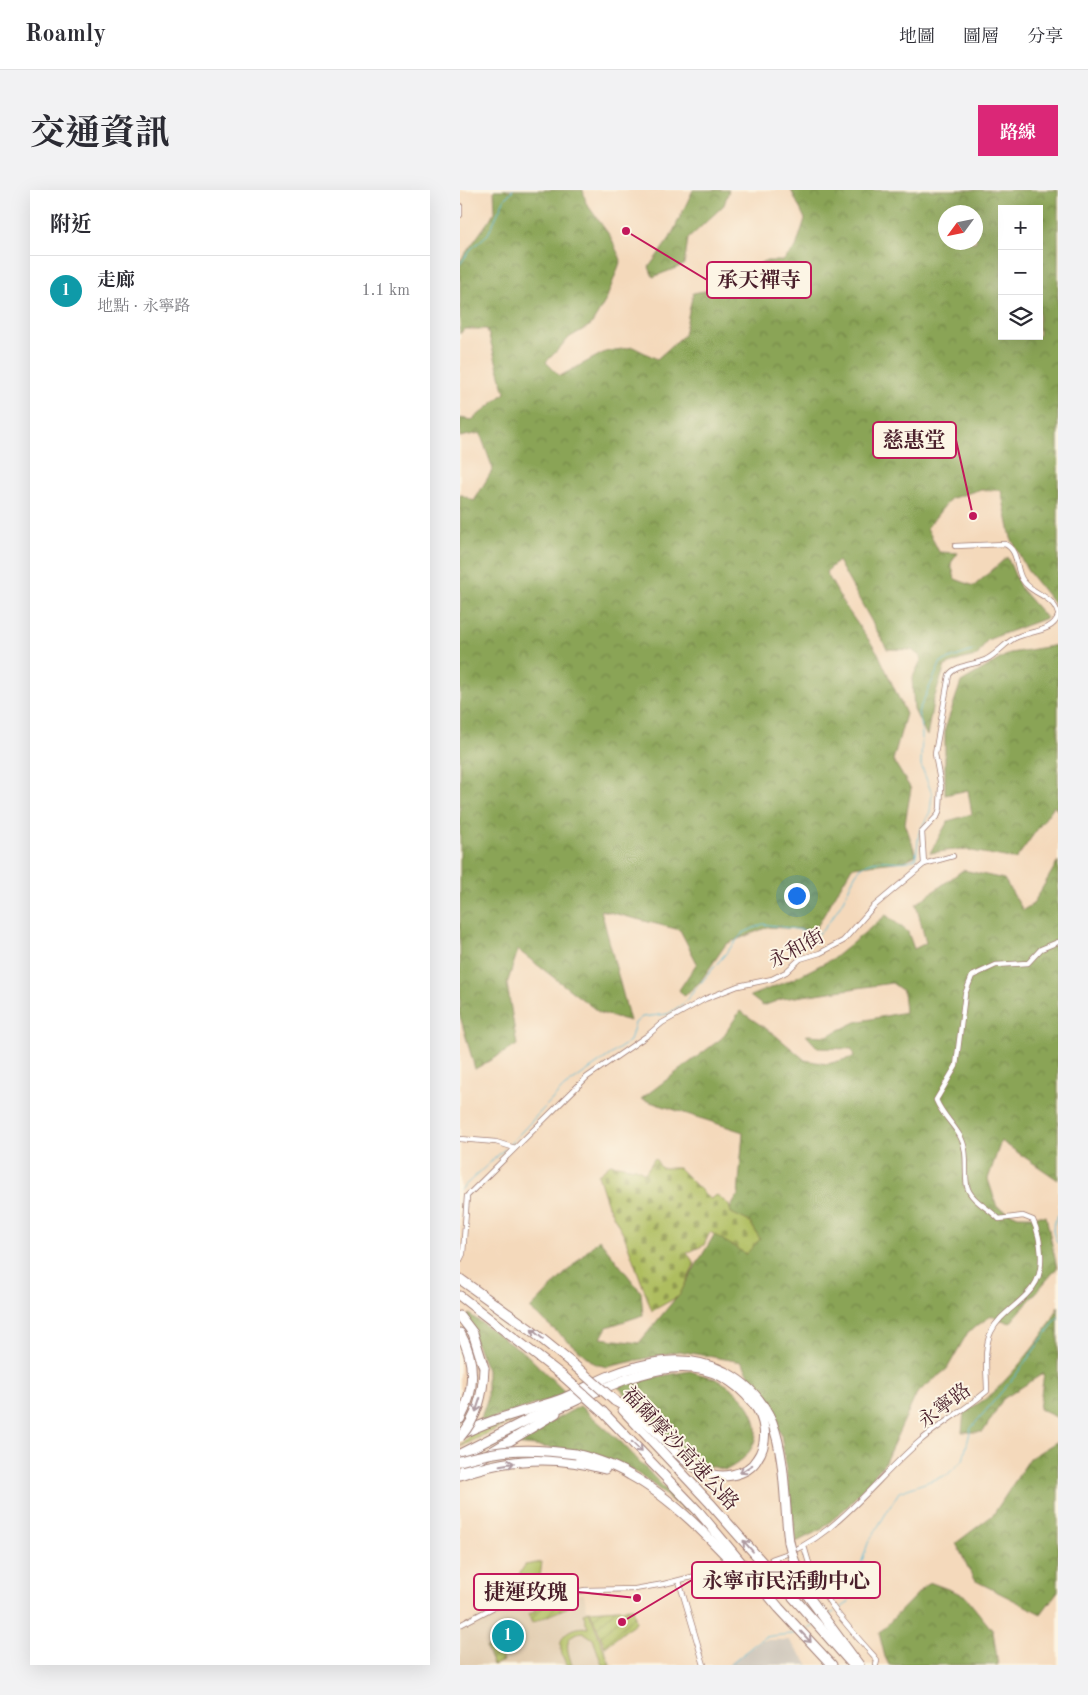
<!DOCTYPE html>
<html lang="zh-TW">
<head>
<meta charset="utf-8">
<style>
	body { margin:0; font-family:"Old Standard TT","Noto Serif TC",serif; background:#f2f2f3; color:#2b2b33 }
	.controls { position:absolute; right:15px; top:15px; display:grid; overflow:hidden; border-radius:0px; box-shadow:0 5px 20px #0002 }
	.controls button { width:45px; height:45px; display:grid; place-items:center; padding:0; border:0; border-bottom:1px solid #e1e1e2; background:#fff; color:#2b2b33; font:25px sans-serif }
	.compass { position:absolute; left:478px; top:15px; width:45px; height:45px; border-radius:50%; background:#fff; box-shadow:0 5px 20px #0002; rotate:237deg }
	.you { position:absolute; left:336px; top:705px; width:18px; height:18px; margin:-12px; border:4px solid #fff; border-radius:50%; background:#1a73e8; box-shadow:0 0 0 8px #1a73e833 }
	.badge { display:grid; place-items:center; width:32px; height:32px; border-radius:50%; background:#db2777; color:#fff; font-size:16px; font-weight:700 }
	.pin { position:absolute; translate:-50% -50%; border:2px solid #fff; box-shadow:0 1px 5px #0006 }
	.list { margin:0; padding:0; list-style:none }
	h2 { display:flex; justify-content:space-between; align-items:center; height:65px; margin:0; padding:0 20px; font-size:21px }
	h2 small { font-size:16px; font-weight:400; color:#7c7c81 }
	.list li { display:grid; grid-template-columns:32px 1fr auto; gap:15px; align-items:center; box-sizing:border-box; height:70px; padding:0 20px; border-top:1px solid #e1e1e2 }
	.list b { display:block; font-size:19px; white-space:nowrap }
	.list p { margin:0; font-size:16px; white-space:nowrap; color:#7c7c81 }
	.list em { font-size:16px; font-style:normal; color:#7c7c81 }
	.icon { flex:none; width:28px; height:28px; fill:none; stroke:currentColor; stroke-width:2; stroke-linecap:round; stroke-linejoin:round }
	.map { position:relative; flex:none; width:598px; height:1475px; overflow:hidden; border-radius:0px }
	header { display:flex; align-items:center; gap:30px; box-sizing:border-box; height:70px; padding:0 25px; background:#fff; border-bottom:1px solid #e1e1e2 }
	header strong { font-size:24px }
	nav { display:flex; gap:28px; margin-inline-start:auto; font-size:18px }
	.intro { display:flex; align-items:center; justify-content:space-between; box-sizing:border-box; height:120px; padding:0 30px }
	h1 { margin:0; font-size:35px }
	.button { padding:12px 22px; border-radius:0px; background:#db2777; color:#fff; font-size:18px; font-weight:700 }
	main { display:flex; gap:30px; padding:0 30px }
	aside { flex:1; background:#fff; border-radius:0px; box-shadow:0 5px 20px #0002 }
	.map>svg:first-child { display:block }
</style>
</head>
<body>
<header>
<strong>Roamly</strong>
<nav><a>地圖</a><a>圖層</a><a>分享</a></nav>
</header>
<div class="intro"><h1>交通資訊</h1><a class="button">路線</a></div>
<main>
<aside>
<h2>附近<small></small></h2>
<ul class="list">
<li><span class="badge" style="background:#0f9aa8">1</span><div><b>走廊</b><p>地點 · 永寧路</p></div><em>1.1 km</em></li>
</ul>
</aside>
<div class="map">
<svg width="598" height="1475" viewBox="0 0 598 1475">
	<defs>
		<pattern id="grass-dots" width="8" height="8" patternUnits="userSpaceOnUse" patternTransform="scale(1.25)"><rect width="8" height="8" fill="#aebd5f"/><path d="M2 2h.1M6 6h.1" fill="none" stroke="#90994f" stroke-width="1.8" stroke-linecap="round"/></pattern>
		<pattern id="forest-crowns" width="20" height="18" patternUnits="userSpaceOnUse" patternTransform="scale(1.25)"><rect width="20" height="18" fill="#8aa456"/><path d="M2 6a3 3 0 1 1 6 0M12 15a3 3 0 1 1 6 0" fill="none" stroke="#738547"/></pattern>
		<pattern id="cemetery-stones" width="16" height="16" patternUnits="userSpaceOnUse" patternTransform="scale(1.25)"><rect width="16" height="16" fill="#aebd5f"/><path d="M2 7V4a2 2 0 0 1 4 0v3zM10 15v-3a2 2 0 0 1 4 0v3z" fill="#90994f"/></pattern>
		<pattern id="garden-furrows" width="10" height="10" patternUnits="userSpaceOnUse" patternTransform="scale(1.25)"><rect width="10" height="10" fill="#aebd5f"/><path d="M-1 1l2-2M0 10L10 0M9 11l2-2" fill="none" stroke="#90994f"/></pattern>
	</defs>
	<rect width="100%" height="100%" fill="#fcf5e5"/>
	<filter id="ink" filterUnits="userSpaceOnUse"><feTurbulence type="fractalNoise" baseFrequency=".02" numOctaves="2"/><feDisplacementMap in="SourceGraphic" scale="10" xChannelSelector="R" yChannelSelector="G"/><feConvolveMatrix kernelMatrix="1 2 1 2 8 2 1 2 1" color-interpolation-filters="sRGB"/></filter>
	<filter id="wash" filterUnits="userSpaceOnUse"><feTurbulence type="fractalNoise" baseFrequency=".0096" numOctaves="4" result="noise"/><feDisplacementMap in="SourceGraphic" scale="20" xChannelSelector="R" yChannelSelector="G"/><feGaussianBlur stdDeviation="1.12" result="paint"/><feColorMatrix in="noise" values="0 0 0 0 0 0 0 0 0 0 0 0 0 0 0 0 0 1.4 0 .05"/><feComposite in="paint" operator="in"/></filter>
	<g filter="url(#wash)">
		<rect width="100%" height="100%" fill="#f4d9bb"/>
		<polygon fill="#e2cdb1" points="113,1404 124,1404 127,1420 174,1417 176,1432 146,1458 152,1475 0,1475 0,1438 16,1428"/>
		<polygon fill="#cbc3b8" points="303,1450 329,1450 349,1475 268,1475"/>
		<polygon fill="url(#grass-dots)" stroke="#7c6e45" points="65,1225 0,1257 13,1242"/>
		<g fill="url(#forest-crowns)" stroke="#6a6240" fill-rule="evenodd">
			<path d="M34,0H123L126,13L150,46L161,70L146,110L131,135L110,147L86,172L100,186L145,162L173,157L197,169L224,145L233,103L256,99L304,71H323L336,57L345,29L331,0H598V419L567,380L551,348L541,300H518L490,309L467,338L479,362L498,363L491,373L495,389L514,396L547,367L561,399L586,428L527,450L517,466L503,469L485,476L473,512L467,546L454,520L452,489L462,468L452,460L427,459L378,371L366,382L385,416L418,463L446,524L433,570L451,599L445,633L456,665L444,671L392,677L355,740L308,737L266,754L240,792L224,806L219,800L237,773L220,740L141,720L170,831L140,823L58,760L47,794L57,855L15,879L0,826V304L14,311L33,279L20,243L0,247V228L12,230L45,203L27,139H4L0,144V71L35,22ZM542,19H579V146H542ZM486,22H516V52H486Z"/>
			<polygon points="233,0 269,0 264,15 228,49 224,75 193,87 189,77 210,48"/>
			<polygon points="598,455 598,621 594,616 556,669 501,659 470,663 488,631 512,624 508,600 485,605 485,539 501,492 550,463"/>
			<polygon points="598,671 598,990 541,951 528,989 537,1017 558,1026 586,1026 597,1078 550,1133 531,1126 508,1142 487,1179 457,1203 424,1274 388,1316 362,1339 336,1352 321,1244 282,1172 219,1161 147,1177 135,1174 70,1119 139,1049 181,1102 183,1125 147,1137 141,1148 179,1153 219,1104 278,1005 283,942 181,909 262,848 280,821 314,844 345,870 367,874 394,867 392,859 358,858 346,845 367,846 396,832 445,822 443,801 432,793 322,809 303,816 290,806 333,789 374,768 426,725 448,742 454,759 466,753 456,714 503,680 544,689 563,720 573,714"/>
			<path d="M598,1116V1228L579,1219L584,1183L543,1209L523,1242H502L504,1223C514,1216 525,1210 533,1203C552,1184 591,1140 598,1116Z"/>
			<polygon points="9,1124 66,1164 107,1204 19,1233 27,1211 27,1180 6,1130"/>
			<path d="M230,1181C238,1184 248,1186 256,1189C299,1210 315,1256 266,1280L241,1274L226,1265L158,1197L172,1191Z"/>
			<path d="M120,1216L162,1253L227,1322C207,1308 190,1289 168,1278C137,1263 86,1256 51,1254Z"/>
			<polygon points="598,1251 598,1401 581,1424 514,1390 496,1353 533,1325 570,1268"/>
			<polygon points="469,1392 504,1405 533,1441 538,1475 429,1475 425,1467 419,1443"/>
		</g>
		<polygon fill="url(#cemetery-stones)" stroke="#7c6e45" points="195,968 201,978 219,978 250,1009 257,1005 269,1015 271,1023 290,1032 300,1049 286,1064 250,1042 244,1055 227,1063 235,1074 219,1106 192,1121 164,1045 148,1016 138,985 150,974 176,978 185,983"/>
		<g fill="#aebd5f" stroke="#7c6e45">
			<polygon points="82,1372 78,1401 44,1407 65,1375"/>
			<path d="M129,1421L150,1475H142L133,1449L123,1442C102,1444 107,1460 112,1475H106C105,1470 101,1465 101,1459C98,1443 115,1435 128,1438L123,1423Z"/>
		</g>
		<g fill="url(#garden-furrows)" stroke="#7c6e45">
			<polygon points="104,1411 108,1417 72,1433 68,1424 75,1422 74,1417"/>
			<polygon points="173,1418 176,1432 145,1457 130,1421"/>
			<polygon points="36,1454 43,1471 33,1475 26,1458"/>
		</g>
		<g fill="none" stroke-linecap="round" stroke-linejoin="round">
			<g stroke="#57bad6" stroke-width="1">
				<polyline points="0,74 11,59 28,44 45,8 53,0"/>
				<path d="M49,955L104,897L170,851L175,833L182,827L208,824L223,814L283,743L303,734L360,743C370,732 379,718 386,705C392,693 394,680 407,674C423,666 441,677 456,668L459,643L470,622L472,604L461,575L462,544L458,522L481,472L515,460"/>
				<polyline points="0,1000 46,958"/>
				<path d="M598,1025C591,1035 592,1044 598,1053"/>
				<polyline points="378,1420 388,1413 408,1353 439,1302 487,1285 503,1270 511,1238 555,1186 598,1127"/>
				<polyline points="367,1426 374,1422"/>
				<polyline points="347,1440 354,1436"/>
				<path d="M271,1475C273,1472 302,1448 305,1447C316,1445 327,1445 338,1443"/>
			</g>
		</g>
	</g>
	<g filter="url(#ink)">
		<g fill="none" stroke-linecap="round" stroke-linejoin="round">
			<polyline stroke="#d2b49e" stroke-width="4.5" stroke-dasharray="4.5 2" stroke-linecap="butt" points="283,1375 312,1369"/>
			<g stroke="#9f7c73" stroke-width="6">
				<g id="street">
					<polyline points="0,16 0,25"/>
					<path d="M495,356L545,354C559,361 555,377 562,389C571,405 593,404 598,424"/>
					<polyline points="464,674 493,666"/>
					<polyline points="0,949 36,952 55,958"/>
					<path d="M0,1070L3,1064L7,1006L127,887L188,845L202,833L245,809L278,796L312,789L326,782L340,769L360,763L383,751L413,717L464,674L462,642L478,625L480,618L481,597L475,564L489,485C496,475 513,475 525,470C537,465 545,452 557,447C570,441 593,442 598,426"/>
					<path d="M344,1356C354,1400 384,1433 414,1466L417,1471L416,1475"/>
					<path d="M312,1369C374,1351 412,1292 460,1251C481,1233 506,1219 527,1201C527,1183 523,1159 531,1142C540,1123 561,1114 573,1097C586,1080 581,1048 573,1030L563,1026L539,1029C530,1019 510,1010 507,996C504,979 509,961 500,946C492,932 483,926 476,910L496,876L505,804L512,786L536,775L568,773L581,759L598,752"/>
					<polyline points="219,1391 244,1475"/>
					<polyline points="0,1435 34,1417 125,1400 175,1399 204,1394 267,1378"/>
				</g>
			</g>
			<g stroke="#9f7c73" stroke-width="11">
				<g id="highway">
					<polyline points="0,1089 72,1141 114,1175"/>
					<polyline points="0,1106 103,1186"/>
					<polyline points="0,1126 13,1143 24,1178"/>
					<path d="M0,1143C16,1171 15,1202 0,1229"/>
					<polyline points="163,1220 250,1313 393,1475"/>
					<polyline points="143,1222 239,1322 319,1418 372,1475"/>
					<path d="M2,1244C33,1228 67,1221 99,1210C116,1204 130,1194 147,1187C186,1171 227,1162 267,1183C287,1194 303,1211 312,1232C326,1269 324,1313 329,1352"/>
					<path d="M0,1264C24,1252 47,1240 71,1228C84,1223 98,1219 110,1213C169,1187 243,1148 293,1213C306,1229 309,1252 297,1269C292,1278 282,1283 272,1285C235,1293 210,1253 186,1232C176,1223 166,1217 155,1211"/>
					<path d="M116,1264C135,1269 154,1275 170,1285C216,1310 257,1356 293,1394"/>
					<polyline points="3,1279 96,1223"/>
					<path d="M0,1285C47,1268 97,1265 145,1279"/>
					<polyline points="333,1367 348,1406 399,1475"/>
				</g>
			</g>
			<use href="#street" stroke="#fff" stroke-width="4.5"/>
			<use href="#highway" stroke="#fff" stroke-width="9"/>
			<g stroke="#9f7c73" stroke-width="11" stroke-linecap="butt">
				<g id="highway-bridge">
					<polyline points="114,1175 155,1211"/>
					<polyline points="103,1186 143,1222"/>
					<path d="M0,1247C18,1227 23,1204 24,1178"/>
					<path d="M0,1271C43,1258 72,1258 116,1264"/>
					<polyline points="329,1352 333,1367"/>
				</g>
			</g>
			<use href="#highway-bridge" stroke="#fff" stroke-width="9"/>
		</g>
		<defs><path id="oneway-shaft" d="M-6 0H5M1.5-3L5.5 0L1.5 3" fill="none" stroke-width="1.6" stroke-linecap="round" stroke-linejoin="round" transform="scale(1.25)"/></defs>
		<g stroke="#ae9aa0">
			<use href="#oneway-shaft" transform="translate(77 1144) rotate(-141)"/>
			<use href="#oneway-shaft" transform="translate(18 1215) rotate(108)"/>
			<use href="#oneway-shaft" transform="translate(177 1257) rotate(45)"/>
			<use href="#oneway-shaft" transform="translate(47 1274) rotate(-10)"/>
			<use href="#oneway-shaft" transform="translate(286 1279) rotate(147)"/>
			<use href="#oneway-shaft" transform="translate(288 1356) rotate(-131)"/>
			<use href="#oneway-shaft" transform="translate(346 1447) rotate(47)"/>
		</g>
	</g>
	<g text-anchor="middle" stroke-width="4" stroke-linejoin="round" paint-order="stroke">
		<g font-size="20" fill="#4a1f2b" stroke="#fcf5e5">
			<text transform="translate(336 758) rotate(-28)" y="7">永和街</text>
			<text transform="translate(484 1215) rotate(-37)" y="7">永寧路</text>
			<text transform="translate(221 1258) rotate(47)" y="7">福爾摩沙高速公路</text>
		</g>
	</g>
	<path fill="none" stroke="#c2185b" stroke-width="2" d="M166 41L247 90M513 326L496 250M162 1432L232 1390M177 1408L118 1402"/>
	<g fill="#c2185b" stroke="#fcf5e5" stroke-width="2">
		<circle cx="166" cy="41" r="5"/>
		<circle cx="513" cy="326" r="5"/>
		<circle cx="162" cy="1432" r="5"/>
		<circle cx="177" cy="1408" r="5"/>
	</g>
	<g fill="#fcf5e5" stroke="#c2185b" stroke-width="2">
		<rect x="247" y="72" width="104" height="36" rx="5"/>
		<rect x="413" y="232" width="83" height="36" rx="5"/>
		<rect x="232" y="1372" width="188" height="36" rx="5"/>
		<rect x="14" y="1384" width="104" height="36" rx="5"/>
	</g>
	<g font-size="21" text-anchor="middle" font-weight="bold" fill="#4a1f2b">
		<text x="299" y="97">承天禪寺</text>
		<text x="454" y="257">慈惠堂</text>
		<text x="326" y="1398">永寧市民活動中心</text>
		<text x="66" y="1409">捷運玫瑰</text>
	</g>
</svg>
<div class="controls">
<button>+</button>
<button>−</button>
<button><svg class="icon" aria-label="layers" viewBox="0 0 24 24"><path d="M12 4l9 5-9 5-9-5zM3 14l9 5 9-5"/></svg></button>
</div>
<svg class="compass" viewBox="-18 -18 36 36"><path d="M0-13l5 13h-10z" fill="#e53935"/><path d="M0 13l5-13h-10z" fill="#7c7c81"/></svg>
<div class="you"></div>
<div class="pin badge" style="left:48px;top:1446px;background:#0f9aa8">1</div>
</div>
</main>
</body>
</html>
